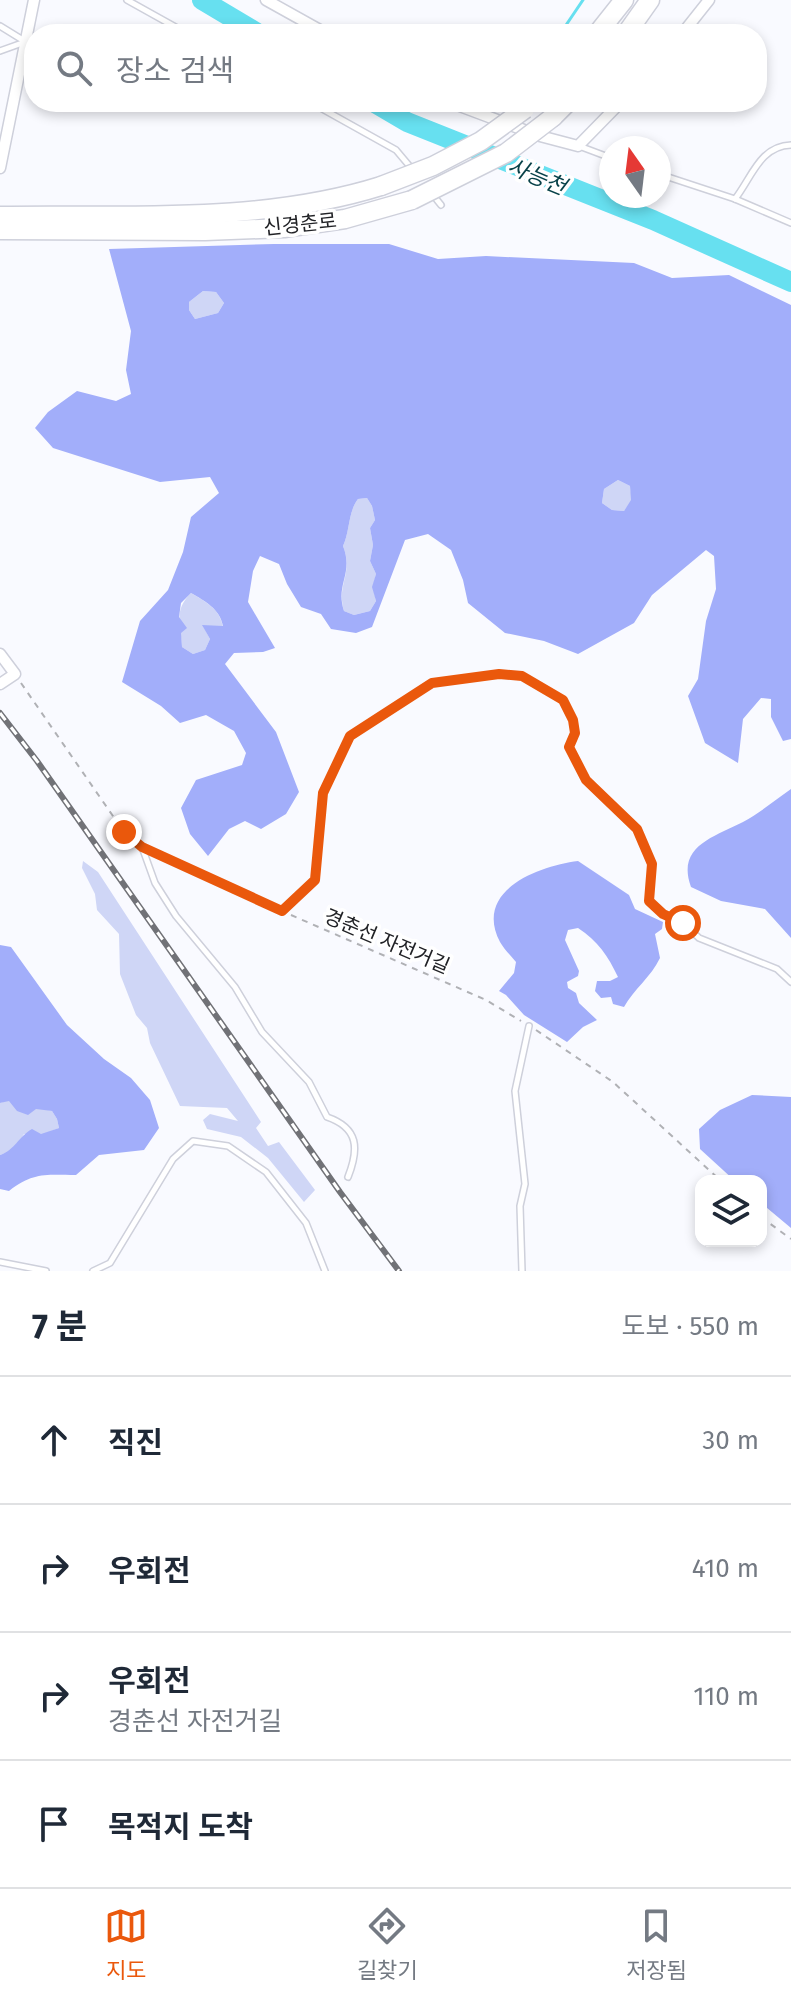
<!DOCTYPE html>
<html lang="ko">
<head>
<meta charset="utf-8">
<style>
	body { margin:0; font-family:"Fira Sans","Noto Sans KR",sans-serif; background:#f6f6f7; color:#1f2937 }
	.controls { position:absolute; right:24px; bottom:24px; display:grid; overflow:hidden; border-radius:16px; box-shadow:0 4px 12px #0003 }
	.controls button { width:72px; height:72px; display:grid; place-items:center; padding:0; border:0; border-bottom:2px solid #e0e1e3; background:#fff; color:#1f2937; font:40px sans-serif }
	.compass { position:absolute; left:599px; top:136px; width:72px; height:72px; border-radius:50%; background:#fff; box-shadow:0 4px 12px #0003; rotate:346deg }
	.stop { position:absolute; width:24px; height:24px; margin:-18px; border:6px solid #ea580c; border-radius:50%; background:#fff }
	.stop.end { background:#ea580c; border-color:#fff; box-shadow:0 2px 8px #0008 }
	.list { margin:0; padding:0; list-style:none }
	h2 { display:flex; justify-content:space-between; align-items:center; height:104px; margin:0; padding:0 32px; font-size:34px }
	h2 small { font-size:26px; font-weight:400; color:#747a83 }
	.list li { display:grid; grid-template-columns:52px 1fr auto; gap:24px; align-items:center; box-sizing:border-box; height:128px; padding:0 32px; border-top:2px solid #e0e1e3 }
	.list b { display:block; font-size:30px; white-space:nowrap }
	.list p { margin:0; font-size:26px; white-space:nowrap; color:#747a83 }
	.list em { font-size:26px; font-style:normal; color:#747a83 }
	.icon { flex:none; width:44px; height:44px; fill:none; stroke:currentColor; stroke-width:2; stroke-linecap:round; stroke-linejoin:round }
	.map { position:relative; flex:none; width:791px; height:1271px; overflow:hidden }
	.search { position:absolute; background:#fff; box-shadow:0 4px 12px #0003; left:24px; right:24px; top:24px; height:88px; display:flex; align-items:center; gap:20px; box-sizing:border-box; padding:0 28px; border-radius:32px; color:#747a83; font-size:30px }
	.sheet { height:616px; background:#fff }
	nav { display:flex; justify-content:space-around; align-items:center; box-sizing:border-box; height:112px; border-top:2px solid #e0e1e3; background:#fff; font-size:22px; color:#747a83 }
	nav a { display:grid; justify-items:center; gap:4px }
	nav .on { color:#ea580c }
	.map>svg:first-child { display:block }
</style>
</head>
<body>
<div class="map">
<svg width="791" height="1271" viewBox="0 0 791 1271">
	<rect width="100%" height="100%" fill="#f9faff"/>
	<g fill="#cfd6f6">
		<polygon points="203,291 216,292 224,303 218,313 195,319 189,310 189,302"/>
		<polygon points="618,480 630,486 632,500 624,511 612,510 602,503 604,489"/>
		<path d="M367,498L372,506L375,520L370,528L373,545L370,561L376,574L373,587L376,601L370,611L354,615L344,611C336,584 354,574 343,546C350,531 348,512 358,499Z"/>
		<path d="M191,593C206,602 220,609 223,627L203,626L210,639L205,650L193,654L182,647C181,624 173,611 191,593Z"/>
		<polygon points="83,861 98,872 261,1122 256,1128 268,1146 279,1142 315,1190 304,1202 268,1158 241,1137 207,1129 203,1120 210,1114 238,1121 227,1108 180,1106 150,1043 147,1028 136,1015 120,974 119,934 97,910 95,894 82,868"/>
		<polygon points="9,1100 52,1111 57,1119 59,1128 41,1135 24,1134 13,1150 0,1155 0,1103"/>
	</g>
	<g fill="#a2aefa" fill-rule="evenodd">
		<path d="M274,244H389L438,259L486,256L634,263L672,278L729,275L791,305V739L783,741L771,717V699L761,698L743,719L738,763L705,743L688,696L698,679L706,621L716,589L714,556L706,550L652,595L634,623L578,654L544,641L505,633L468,603L463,580L451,550L428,534L405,540L372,627L356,633L331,629L321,614L301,607L287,584L279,564L260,556L253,571L248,602L275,648L263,652L234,653L225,664L276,732L299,792L286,814L261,829L245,821L229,829L208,856L190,834L181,808L196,780L242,765L246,753L234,731L206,715L180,723L161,706L122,682L140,621L168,590L183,552L191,517L219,493L210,477L160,482L53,448L35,428L48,412L77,391L116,401L131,394L126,370L131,331L109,249ZM203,291L216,292L224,303L218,313L195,319L189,310V302ZM618,480L630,486L631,500L624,511L612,510L602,503L604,489ZM367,498L372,506L375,520L370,528L373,545L370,561L376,574L372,587L376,601L370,611L354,615L344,611C335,584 354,574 343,546C350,531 348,512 358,499ZM191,593C205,601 220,609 223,626L202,625L210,639L205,650L193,654L182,647L181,633L187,628L179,617L181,603Z"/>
		<path d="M791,789V938L765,909L721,901L691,887C676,846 714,837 743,822C760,813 775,800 791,789Z"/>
		<path d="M578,861L629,895L635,909L663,922L662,929L655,934L660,958C651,977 634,989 624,1007L613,1004L611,997L601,998L595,991L597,981H610L618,977C608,956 598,941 578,928L568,930L565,940L579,971L578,976L567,982L568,988L576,993L579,1003L597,1020L583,1027L567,1042L524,1015L506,995L499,991L514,973L516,962C511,956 504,949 500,942C473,890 539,866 578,861Z"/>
		<path d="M0,945L11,947L67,1025L104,1059L131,1078L150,1100L159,1128L144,1150L99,1155L76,1175C45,1175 34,1172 9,1191L0,1189V1155C15,1150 18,1137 32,1129L41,1134L59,1128L57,1119L52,1111L36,1109L28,1115L17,1111L9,1101L0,1103Z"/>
		<polygon points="752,1095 791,1097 791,1228 761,1203 761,1181 735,1181 700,1149 699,1129 720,1110"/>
	</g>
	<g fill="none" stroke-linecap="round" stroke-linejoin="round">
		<polyline stroke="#67e0f0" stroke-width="3" points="560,34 583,0"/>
		<g stroke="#67e0f0" stroke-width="20">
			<polyline points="202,0 259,34"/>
			<polyline points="373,102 407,122 653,220 791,282"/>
		</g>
		<g stroke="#ced0db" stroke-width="8">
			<g id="service">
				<polyline points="127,0 188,34"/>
				<polyline points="0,26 26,42"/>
				<polyline points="0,51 25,42"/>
				<polyline points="310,102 396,150 412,169"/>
				<polyline points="579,146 611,158"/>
				<polyline points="659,174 735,199 791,223"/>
				<polyline points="433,195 441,205"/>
				<path d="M735,199C752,177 760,146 791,145"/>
				<path d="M142,847L155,883L176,916L235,987L262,1032L309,1082L327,1117C359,1128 359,1149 348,1177"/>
				<polyline points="282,911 315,880 323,793 350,736 432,683 499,674 522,676 563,700 573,720 575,733 569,747 586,780 637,829 652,864 649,901 663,914 683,923 699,938 777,969 791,982"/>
				<polyline points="0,1262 46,1271"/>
				<polyline points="93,1271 110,1263 173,1159 193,1141 228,1146 266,1172 306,1223 325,1271"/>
				<polyline points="522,1271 520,1206 525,1184 515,1091 529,1026"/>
			</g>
		</g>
		<g stroke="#ced0db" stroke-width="13">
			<g id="minor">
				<polyline points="266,0 327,34"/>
				<polyline points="682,34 709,0"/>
				<polyline points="449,102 540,136 578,146 621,102"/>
				<polyline points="0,168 34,0"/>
				<polyline points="0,654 15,674 0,684"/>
			</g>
		</g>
		<g stroke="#ced0db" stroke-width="21">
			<g id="trunk">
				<polyline points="597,34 624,0"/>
				<polyline points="626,34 650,0"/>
				<polyline points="553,117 568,102"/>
				<path d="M0,216C126,214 260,224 381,186"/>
				<polyline points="0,230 205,231 284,228 345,219 412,200"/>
			</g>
		</g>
		<g stroke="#b0b1b5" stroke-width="2" stroke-dasharray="6 6" stroke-linecap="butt">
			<polyline points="21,683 124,832 137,843"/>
			<polyline points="152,852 274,907"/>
			<polyline points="291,915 486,1000 521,1021"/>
			<polyline points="536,1030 613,1082 721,1181"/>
			<polyline points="761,1217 791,1239"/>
		</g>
		<use href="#service" stroke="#fff" stroke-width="5"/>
		<use href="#minor" stroke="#fff" stroke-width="10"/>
		<use href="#trunk" stroke="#fff" stroke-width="18"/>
		<g stroke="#717277" stroke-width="6">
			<polyline id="rail" points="0,713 37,761 340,1192 399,1271"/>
		</g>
		<use href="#rail" stroke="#fff" stroke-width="3" stroke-dasharray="9" stroke-linecap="butt"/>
		<g stroke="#ced0db" stroke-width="21" stroke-linecap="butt">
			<g id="trunk-bridge">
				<polyline points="381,186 433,166 481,141 525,109"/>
				<polyline points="412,200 506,153 553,117"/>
			</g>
		</g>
		<use href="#trunk-bridge" stroke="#fff" stroke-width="18"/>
	</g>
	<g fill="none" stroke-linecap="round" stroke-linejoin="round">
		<polyline stroke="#ea580c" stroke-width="10" points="124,832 142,847 282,911 315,880 323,793 350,736 432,683 499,674 522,676 563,700 573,720 575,733 569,747 586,780 637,829 652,864 649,901 663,914 683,923"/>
	</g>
	<g text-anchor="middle" stroke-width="7" stroke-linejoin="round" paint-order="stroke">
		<g font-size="20" fill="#212226" stroke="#fff">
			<text transform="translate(300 224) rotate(-6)" y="7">신경춘로</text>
			<text transform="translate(387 941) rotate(23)" y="7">경춘선 자전거길</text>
		</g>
		<g font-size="22" font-style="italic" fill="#084249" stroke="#fff">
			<text transform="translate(537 176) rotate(23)" y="8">사능천</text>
		</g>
	</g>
</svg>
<div class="controls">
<button><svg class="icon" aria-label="layers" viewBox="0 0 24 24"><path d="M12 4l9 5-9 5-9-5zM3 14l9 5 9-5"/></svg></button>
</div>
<svg class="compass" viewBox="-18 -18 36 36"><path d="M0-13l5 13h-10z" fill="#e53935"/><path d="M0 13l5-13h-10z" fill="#747a83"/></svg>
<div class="stop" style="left:683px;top:923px"></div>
<div class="stop end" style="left:124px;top:832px"></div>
<div class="search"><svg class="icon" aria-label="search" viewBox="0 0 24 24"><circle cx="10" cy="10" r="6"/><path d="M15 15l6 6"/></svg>장소 검색</div>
</div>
<section class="sheet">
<h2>7 분<small>도보 · 550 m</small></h2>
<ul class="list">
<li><svg class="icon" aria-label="ahead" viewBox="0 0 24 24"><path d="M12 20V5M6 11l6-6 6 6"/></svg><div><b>직진</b></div><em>30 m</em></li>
<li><svg class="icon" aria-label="right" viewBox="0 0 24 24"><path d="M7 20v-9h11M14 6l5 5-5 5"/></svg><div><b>우회전</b></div><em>410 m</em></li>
<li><svg class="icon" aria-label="right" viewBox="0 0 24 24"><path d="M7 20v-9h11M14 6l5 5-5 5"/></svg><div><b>우회전</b><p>경춘선 자전거길</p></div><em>110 m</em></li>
<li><svg class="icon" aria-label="arrive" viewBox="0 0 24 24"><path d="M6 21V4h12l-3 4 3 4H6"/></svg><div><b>목적지 도착</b></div></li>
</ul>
</section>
<nav>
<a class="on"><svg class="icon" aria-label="map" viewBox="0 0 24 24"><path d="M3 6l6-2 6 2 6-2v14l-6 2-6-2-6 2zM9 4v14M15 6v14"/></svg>지도</a>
<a><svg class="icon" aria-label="directions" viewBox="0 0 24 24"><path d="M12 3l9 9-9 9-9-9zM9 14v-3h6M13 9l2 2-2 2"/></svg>길찾기</a>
<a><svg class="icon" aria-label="saved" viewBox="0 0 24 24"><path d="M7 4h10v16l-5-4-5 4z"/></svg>저장됨</a>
</nav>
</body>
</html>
